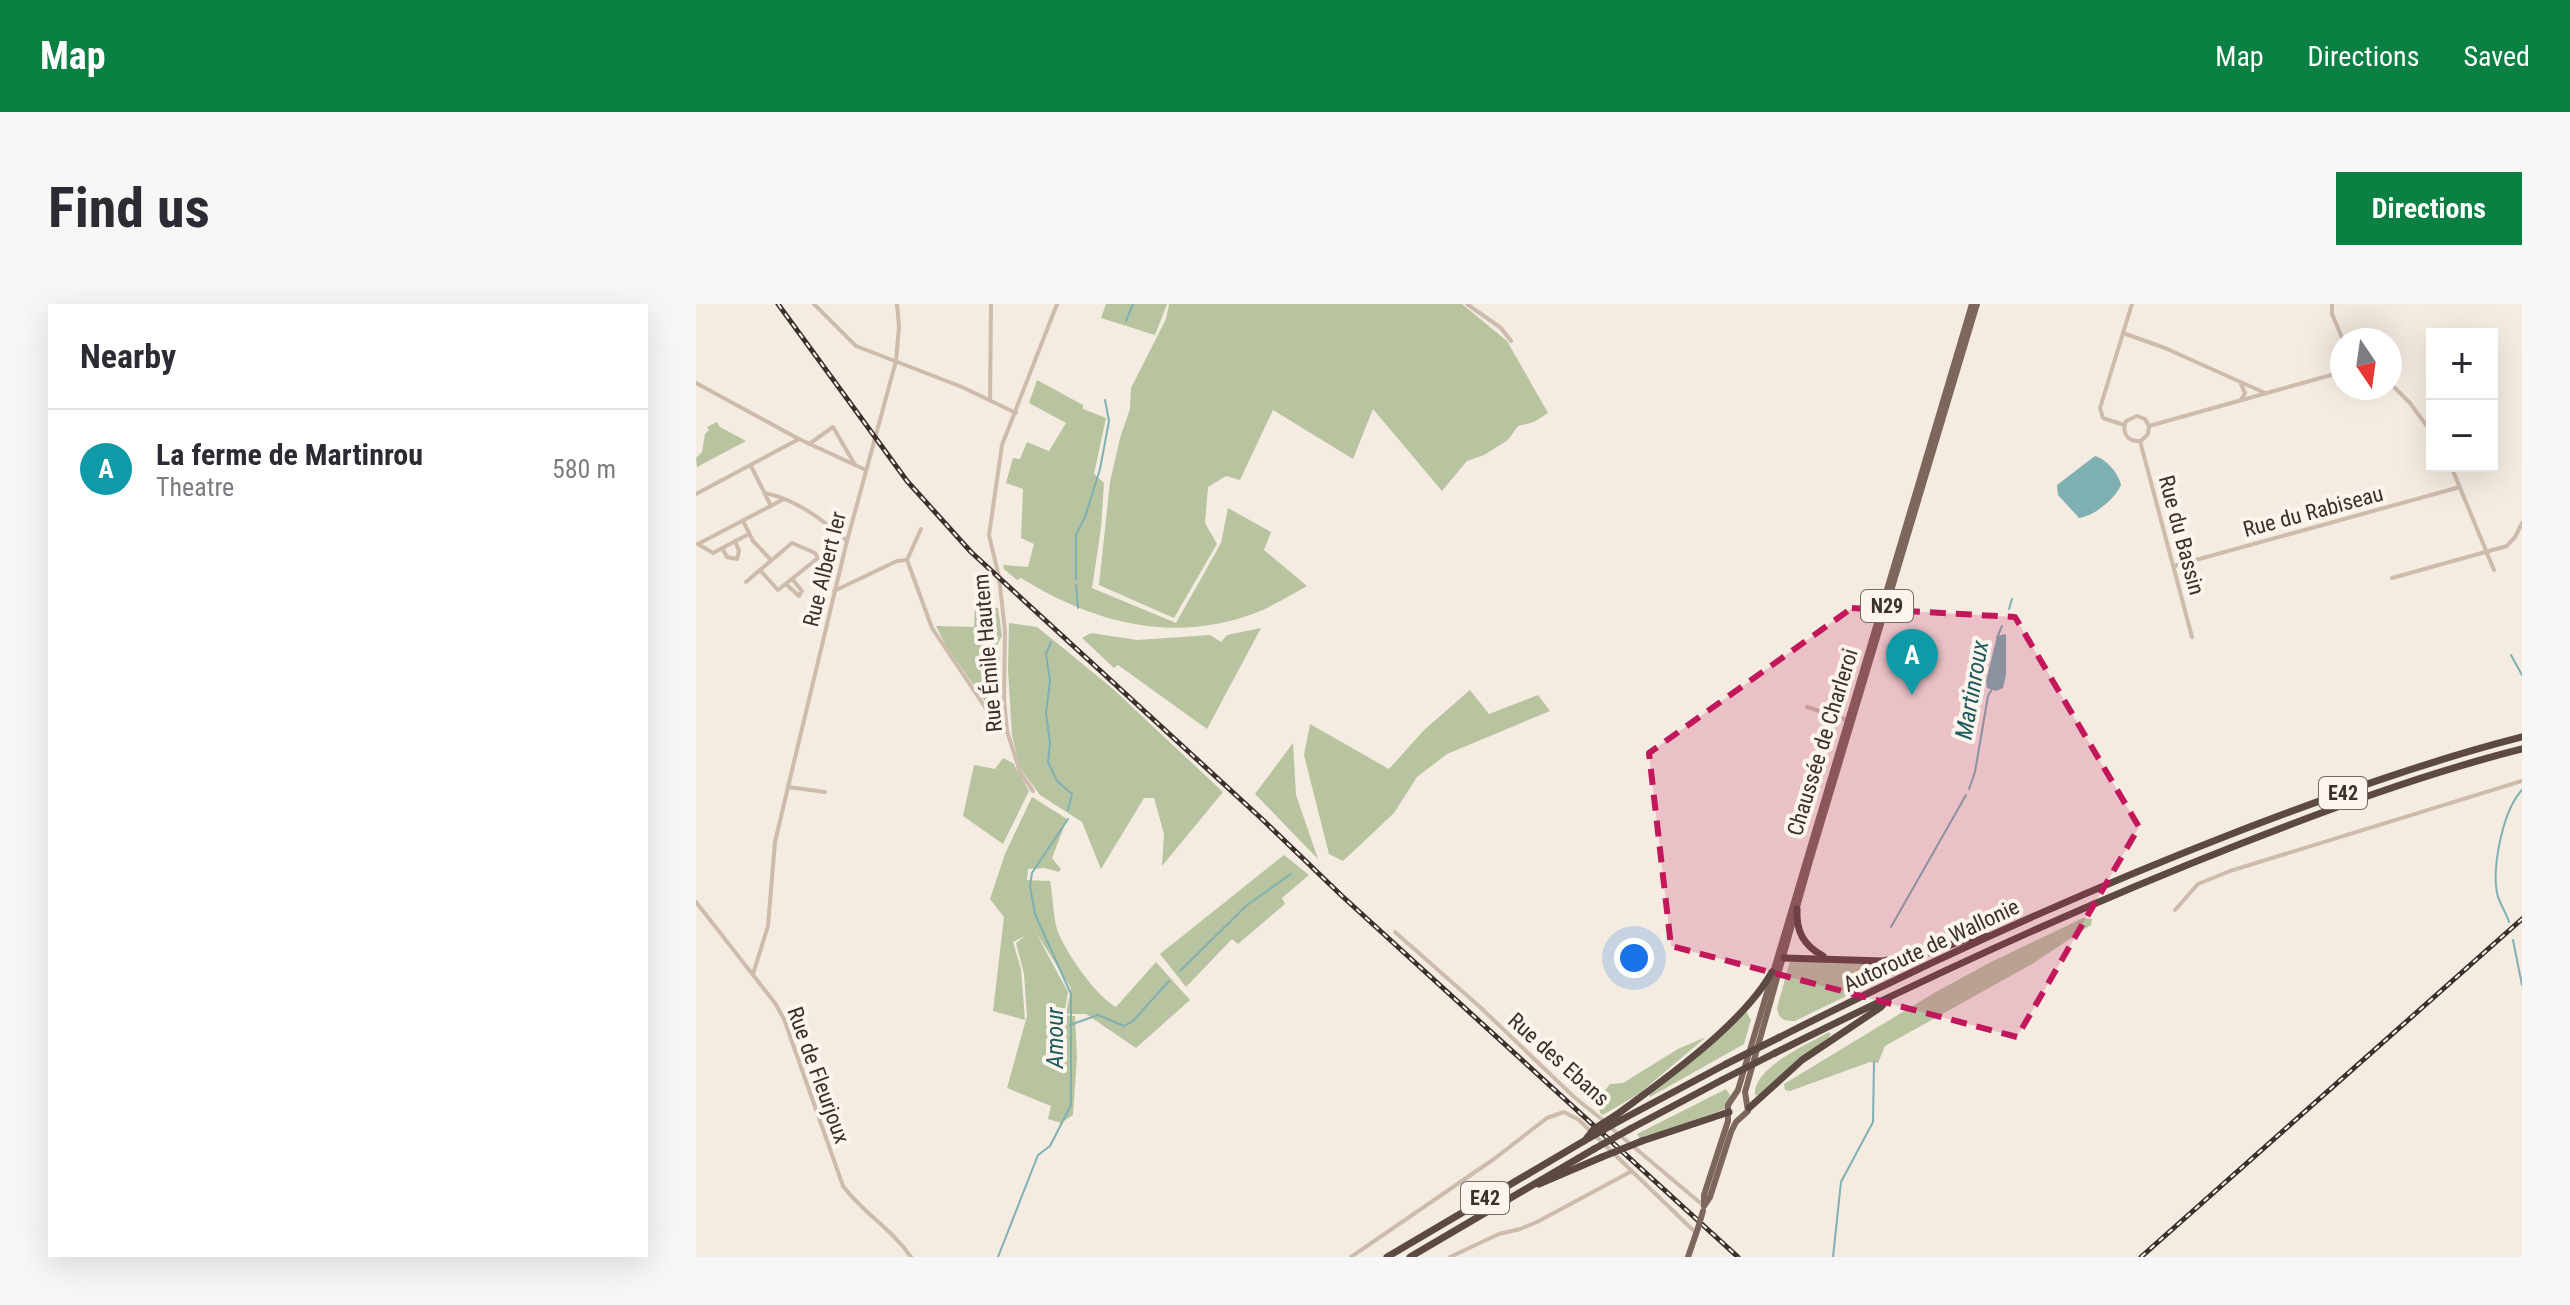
<!DOCTYPE html>
<html lang="en">
<head>
<meta charset="utf-8">
<style>
	body { margin:0; font-family:"Roboto Condensed",sans-serif; background:#f7f7f7; color:#2b2b33 }
	.controls { position:absolute; right:24px; top:24px; display:grid; overflow:hidden; border-radius:0px; box-shadow:0 8px 32px #0002 }
	.controls button { width:72px; height:72px; display:grid; place-items:center; padding:0; border:0; border-bottom:2px solid #e1e1e2; background:#fff; color:#2b2b33; font:40px sans-serif }
	.compass { position:absolute; left:1634px; top:24px; width:72px; height:72px; border-radius:50%; background:#fff; box-shadow:0 8px 32px #0002; rotate:167deg }
	.you { position:absolute; left:938px; top:654px; width:28px; height:28px; margin:-20px; border:6px solid #fff; border-radius:50%; background:#1a73e8; box-shadow:0 0 0 12px #1a73e833 }
	.badge { display:grid; place-items:center; width:52px; height:52px; border-radius:50%; background:#0b8043; color:#fff; font-size:26px; font-weight:700 }
	.pin { position:absolute; translate:-50% -66px; filter:drop-shadow(0 2px 4px #0008) }
	.pin::after { content:''; position:absolute; top:42px; width:28px; height:24px; background:inherit; clip-path:polygon(0 0,100% 0,50% 100%) }
	.list { margin:0; padding:0; list-style:none }
	h2 { display:flex; justify-content:space-between; align-items:center; height:104px; margin:0; padding:0 32px; font-size:34px }
	h2 small { font-size:26px; font-weight:400; color:#7c7c81 }
	.list li { display:grid; grid-template-columns:52px 1fr auto; gap:24px; align-items:center; box-sizing:border-box; height:120px; padding:0 32px; border-top:2px solid #e1e1e2 }
	.list b { display:block; font-size:30px; white-space:nowrap }
	.list p { margin:0; font-size:26px; white-space:nowrap; color:#7c7c81 }
	.list em { font-size:26px; font-style:normal; color:#7c7c81 }
	.map { position:relative; flex:none; width:1826px; height:953px; overflow:hidden; border-radius:0px }
	header { display:flex; align-items:center; gap:48px; box-sizing:border-box; height:112px; padding:0 40px; background:#0b8043; color:#fff }
	header strong { font-size:38px }
	nav { display:flex; gap:44px; margin-inline-start:auto; font-size:28px }
	.intro { display:flex; align-items:center; justify-content:space-between; box-sizing:border-box; height:192px; padding:0 48px }
	h1 { margin:0; font-size:56px }
	.button { padding:20px 36px; border-radius:0px; background:#0b8043; color:#fff; font-size:28px; font-weight:700 }
	main { display:flex; gap:48px; padding:0 48px }
	aside { flex:1; background:#fff; border-radius:0px; box-shadow:0 8px 32px #0002 }
	.map>svg:first-child { display:block }
</style>
</head>
<body>
<header>
<strong>Map</strong>
<nav><a>Map</a><a>Directions</a><a>Saved</a></nav>
</header>
<div class="intro"><h1>Find us</h1><a class="button">Directions</a></div>
<main>
<aside>
<h2>Nearby<small></small></h2>
<ul class="list">
<li><span class="badge" style="background:#0f9aa8">A</span><div><b>La ferme de Martinrou</b><p>Theatre</p></div><em>580 m</em></li>
</ul>
</aside>
<div class="map">
<svg width="1826" height="953" viewBox="0 0 1826 953">
	<rect width="100%" height="100%" fill="#f4ebe1"/>
	<g fill="#b8c4a0">
		<polygon points="410,0 471,0 459,31 405,14"/>
		<polygon points="473,0 766,0 811,37 852,109 838,118 822,122 812,136 788,151 771,157 746,187 677,105 657,155 577,106 544,176 530,172 512,183 509,219 521,240 478,314 403,281 414,178 424,134 434,105 435,84 470,15"/>
		<path d="M341,76L387,101V105L410,114L398,170L408,179L405,224L396,284L480,319L525,239L532,204L575,228L568,246L611,282C596,290 582,299 567,306C482,341 401,321 325,274L321,276L308,265L307,261L332,263L338,240L325,234L327,185L310,179L317,154L324,155L331,138L353,147L370,119L333,99Z"/>
		<polygon points="21,118 24,123 50,137 1,163 0,154 6,148 9,130 13,126 11,123"/>
		<polygon points="279,303 302,304 306,332 300,343 300,350 304,353 300,413 250,342 240,322 278,323"/>
		<polygon points="313,319 341,323 366,343 417,385 527,488 466,562 468,530 458,494 448,494 405,565 386,518 344,491 324,464 316,432 312,366"/>
		<polygon points="565,324 511,425 422,361 418,364 386,334 395,329 441,336 514,331 525,338 531,331"/>
		<polygon points="774,386 793,410 842,391 854,407 751,450 721,473 698,509 647,557 633,550 608,451 614,420 693,465 728,426"/>
		<polygon points="597,439 600,491 622,555 559,490"/>
		<polygon points="307,454 317,459 333,487 307,540 267,512 278,461 299,465"/>
		<path d="M336,493L371,515L356,554L365,565L363,568L349,564L332,565L331,576L354,577C357,592 357,615 362,628C370,649 401,693 420,703L460,658L494,696L440,744L390,710H370L375,684L339,627L372,688L368,711L379,712L381,753L377,811L365,819L352,815L355,802L311,784L331,712L328,670L320,639L329,632L317,638L325,665L329,716L297,707L308,613L294,595L309,550Z"/>
		<polygon points="588,551 613,571 586,594 589,600 542,640 536,635 490,683 464,650"/>
		<polygon points="1387,614 1396,615 1395,621 1336,660 1189,742 1182,759 1174,758 1094,787 1089,786 1088,780 1238,689 1295,658"/>
		<path d="M1210,656L1212,662L1099,717C1088,717 1083,716 1081,704L1094,657L1183,659Z"/>
		<polygon points="1050,707 1055,716 1048,740 954,793 953,789"/>
		<path d="M1133,728L1135,730L1132,734L1103,755L1063,791H1059C1056,764 1112,740 1133,728Z"/>
		<polygon points="1010,733 944,789 907,811 904,809 902,795 914,780 927,779 982,745"/>
		<polygon points="1030,785 1034,791 1029,805 944,835 941,830"/>
	</g>
	<g fill="#7fb0b2">
		<path d="M1399,152C1410,155 1423,170 1425,181C1419,195 1398,212 1383,214L1362,191L1361,181Z"/>
		<polygon points="1310,330 1310,371 1307,384 1300,387 1291,384 1290,377 1301,332"/>
	</g>
	<g fill="none" stroke-linecap="round" stroke-linejoin="round">
		<g stroke="#7fb0b2" stroke-width="2">
			<polyline points="430,17 437,0"/>
			<polyline points="380,275 380,231 389,213 404,165 413,117 409,96"/>
			<polyline points="380,281 382,304"/>
			<polyline points="1313,305 1316,295"/>
			<polyline points="1301,334 1306,322"/>
			<polyline points="355,338 350,350 354,376 350,409 354,439 352,458 361,477 376,490 372,506"/>
			<polyline points="1815,351 1826,371"/>
			<polyline points="1273,485 1279,468 1292,392 1296,385"/>
			<path d="M1813,618C1810,608 1803,599 1801,589C1796,562 1807,506 1826,486"/>
			<polyline points="1195,623 1270,491"/>
			<polyline points="1817,636 1826,681"/>
			<polyline points="484,667 551,601 595,570"/>
			<polyline points="374,721 402,711 428,722 437,717 473,677"/>
			<polyline points="302,953 342,851 354,842 375,801 375,690 339,610 334,582 336,569 372,515"/>
			<polyline points="1137,953 1145,878 1177,818 1178,758"/>
		</g>
		<g stroke="#cdbbac" stroke-width="4">
			<polyline points="118,0 160,42 266,83 320,109"/>
			<polyline points="771,0 805,24 815,37"/>
			<polyline points="1636,0 1636,10 1647,36"/>
			<polyline points="1427,29 1469,44 1569,89"/>
			<polyline points="0,79 103,135 170,166"/>
			<polyline points="1694,79 1714,99 1736,129"/>
			<polyline points="294,96 295,0"/>
			<polyline points="1545,96 1549,89 1545,80"/>
			<polyline points="1428,121 1407,114 1404,104 1436,0"/>
			<polyline points="1453,122 1646,68"/>
			<polyline points="1444,137 1496,333"/>
			<path d="M1444,137C1432,138 1425,129 1430,117L1441,112L1449,115L1453,122"/>
			<polyline points="1445,137 1452,130 1453,122"/>
			<polyline points="113,140 137,123 159,161"/>
			<polyline points="55,162 75,202"/>
			<polyline points="1755,162 1798,266"/>
			<path d="M69,189C101,196 126,215 151,237"/>
			<polyline points="0,190 103,135"/>
			<polyline points="47,217 57,237 75,256"/>
			<polygon points="96,239 119,249 122,254 82,286 64,266"/>
			<polyline points="2,240 88,195"/>
			<polyline points="2,240 17,249 53,230"/>
			<polyline points="26,244 31,253 41,255 43,247 39,237"/>
			<polyline points="211,256 236,324 301,421 311,427"/>
			<polyline points="1478,262 1764,183"/>
			<polyline points="1696,274 1811,242 1819,233 1826,219"/>
			<polyline points="50,278 64,266"/>
			<polyline points="91,281 103,292 106,287 97,276"/>
			<polyline points="138,287 201,257 211,256 225,225"/>
			<polyline points="1111,403 1154,417"/>
			<polyline points="92,483 129,488"/>
			<polyline points="337,487 324,468 311,427 308,396 309,327 303,273 293,231 306,141 361,0"/>
			<path d="M0,598L79,699L88,715L147,882C167,909 196,925 215,953"/>
			<polyline points="1479,606 1502,580 1534,567 1826,477"/>
			<polyline points="699,628 784,703 878,793 908,817"/>
			<polyline points="57,670 72,622 79,538 92,483 151,237 200,57 203,23 201,0"/>
			<polyline points="914,823 1008,902"/>
			<polyline points="655,953 798,855 851,814 868,808 883,816 1000,929"/>
			<polyline points="754,953 803,930 824,925 841,918 936,867"/>
		</g>
		<g stroke="#7d675c" stroke-width="6">
			<polyline points="1008,899 1008,891 1032,817 1032,801 1042,786 1276,0"/>
			<polyline points="1008,902 1014,893 1035,828 1040,818 1052,807 1049,788 1114,557 1281,0"/>
			<polyline points="992,953 1002,924"/>
		</g>
		<g stroke="#5c4a42" stroke-width="7">
			<path d="M1101,605C1100,627 1107,641 1127,652"/>
			<polyline points="1088,654 1187,657 1235,648 1277,633 1289,632"/>
			<path d="M1084,733C1232,658 1383,589 1538,529C1632,493 1728,458 1826,433"/>
			<path d="M1079,749C1231,673 1385,602 1544,540C1636,504 1730,469 1826,445"/>
			<polyline points="1053,804 1106,756 1185,703 1192,695"/>
			<path d="M920,811C968,776 1047,720 1076,668"/>
			<polyline points="925,816 1030,760"/>
			<polyline points="934,825 1026,776"/>
			<polyline points="946,837 1033,808"/>
			<polyline points="843,880 906,853"/>
			<polyline points="691,953 888,837"/>
			<polyline points="714,953 898,845"/>
		</g>
		<g stroke="#3b302b" stroke-width="5">
			<g id="rail">
				<polyline points="82,0 211,177 275,248 567,516 646,592 1042,953"/>
				<polyline points="1445,953 1826,615"/>
			</g>
		</g>
		<use href="#rail" stroke="#fbf5ee" stroke-width="2" stroke-dasharray="6" stroke-linecap="butt"/>
		<polyline stroke="#7d675c" stroke-width="6" points="1002,924 1007,907"/>
		<g stroke="#5c4a42" stroke-width="7">
			<polyline points="1030,760 1084,733"/>
			<polyline points="1026,776 1079,749"/>
			<polyline points="891,834 898,825 920,811"/>
			<polyline points="888,837 925,816"/>
			<polyline points="898,845 934,825"/>
			<polyline points="906,853 946,837"/>
		</g>
	</g>
	<path fill="#c2185b" fill-opacity="0.2" stroke="#c2185b" stroke-width="6" stroke-dasharray="16 10" stroke-linejoin="round" d="M1156,304L1319,313L1443,523L1321,733L975,642L953,449Z"/>
	<g text-anchor="middle" stroke-width="8" stroke-linejoin="round" paint-order="stroke">
		<g fill="#fbf5ee" stroke="#756b66" stroke-width="2">
			<rect x="1165" y="286" width="52" height="32" rx="6"/>
			<rect x="1623" y="473" width="48" height="32" rx="6"/>
			<rect x="765" y="878" width="48" height="32" rx="6"/>
		</g>
		<g font-size="20" font-weight="bold" fill="#3b302b">
			<text x="1191" y="309">N29</text>
			<text x="1647" y="496">E42</text>
			<text x="789" y="901">E42</text>
		</g>
		<g font-size="22" fill="#3b302b" stroke="#fbf5ee">
			<text transform="translate(1617 207) rotate(-15)" y="8">Rue du Rabiseau</text>
			<text transform="translate(1486 231) rotate(75)" y="8">Rue du Bassin</text>
			<text transform="translate(128 265) rotate(-76)" y="8">Rue Albert Ier</text>
			<text transform="translate(291 349) rotate(-95)" y="8">Rue Émile Hautem</text>
			<text transform="translate(1126 438) rotate(-73)" y="8">Chaussée de Charleroi</text>
			<text transform="translate(1235 641) rotate(-25)" y="8">Autoroute de Wallonie</text>
			<text transform="translate(863 755) rotate(42)" y="8">Rue des Ebans</text>
			<text transform="translate(123 771) rotate(70)" y="8">Rue de Fleurjoux</text>
		</g>
		<g font-size="24" font-style="italic" fill="#1f5a5e" stroke="#fbf5ee">
			<text transform="translate(1276 386) rotate(-80)" y="8">Martinroux</text>
			<text transform="translate(359 734) rotate(-90)" y="8">Amour</text>
		</g>
	</g>
</svg>
<div class="controls">
<button>+</button>
<button>−</button>
</div>
<svg class="compass" viewBox="-18 -18 36 36"><path d="M0-13l5 13h-10z" fill="#e53935"/><path d="M0 13l5-13h-10z" fill="#7c7c81"/></svg>
<div class="you"></div>
<div class="pin badge" style="left:1216px;top:391px;background:#0f9aa8">A</div>
</div>
</main>
</body>
</html>
